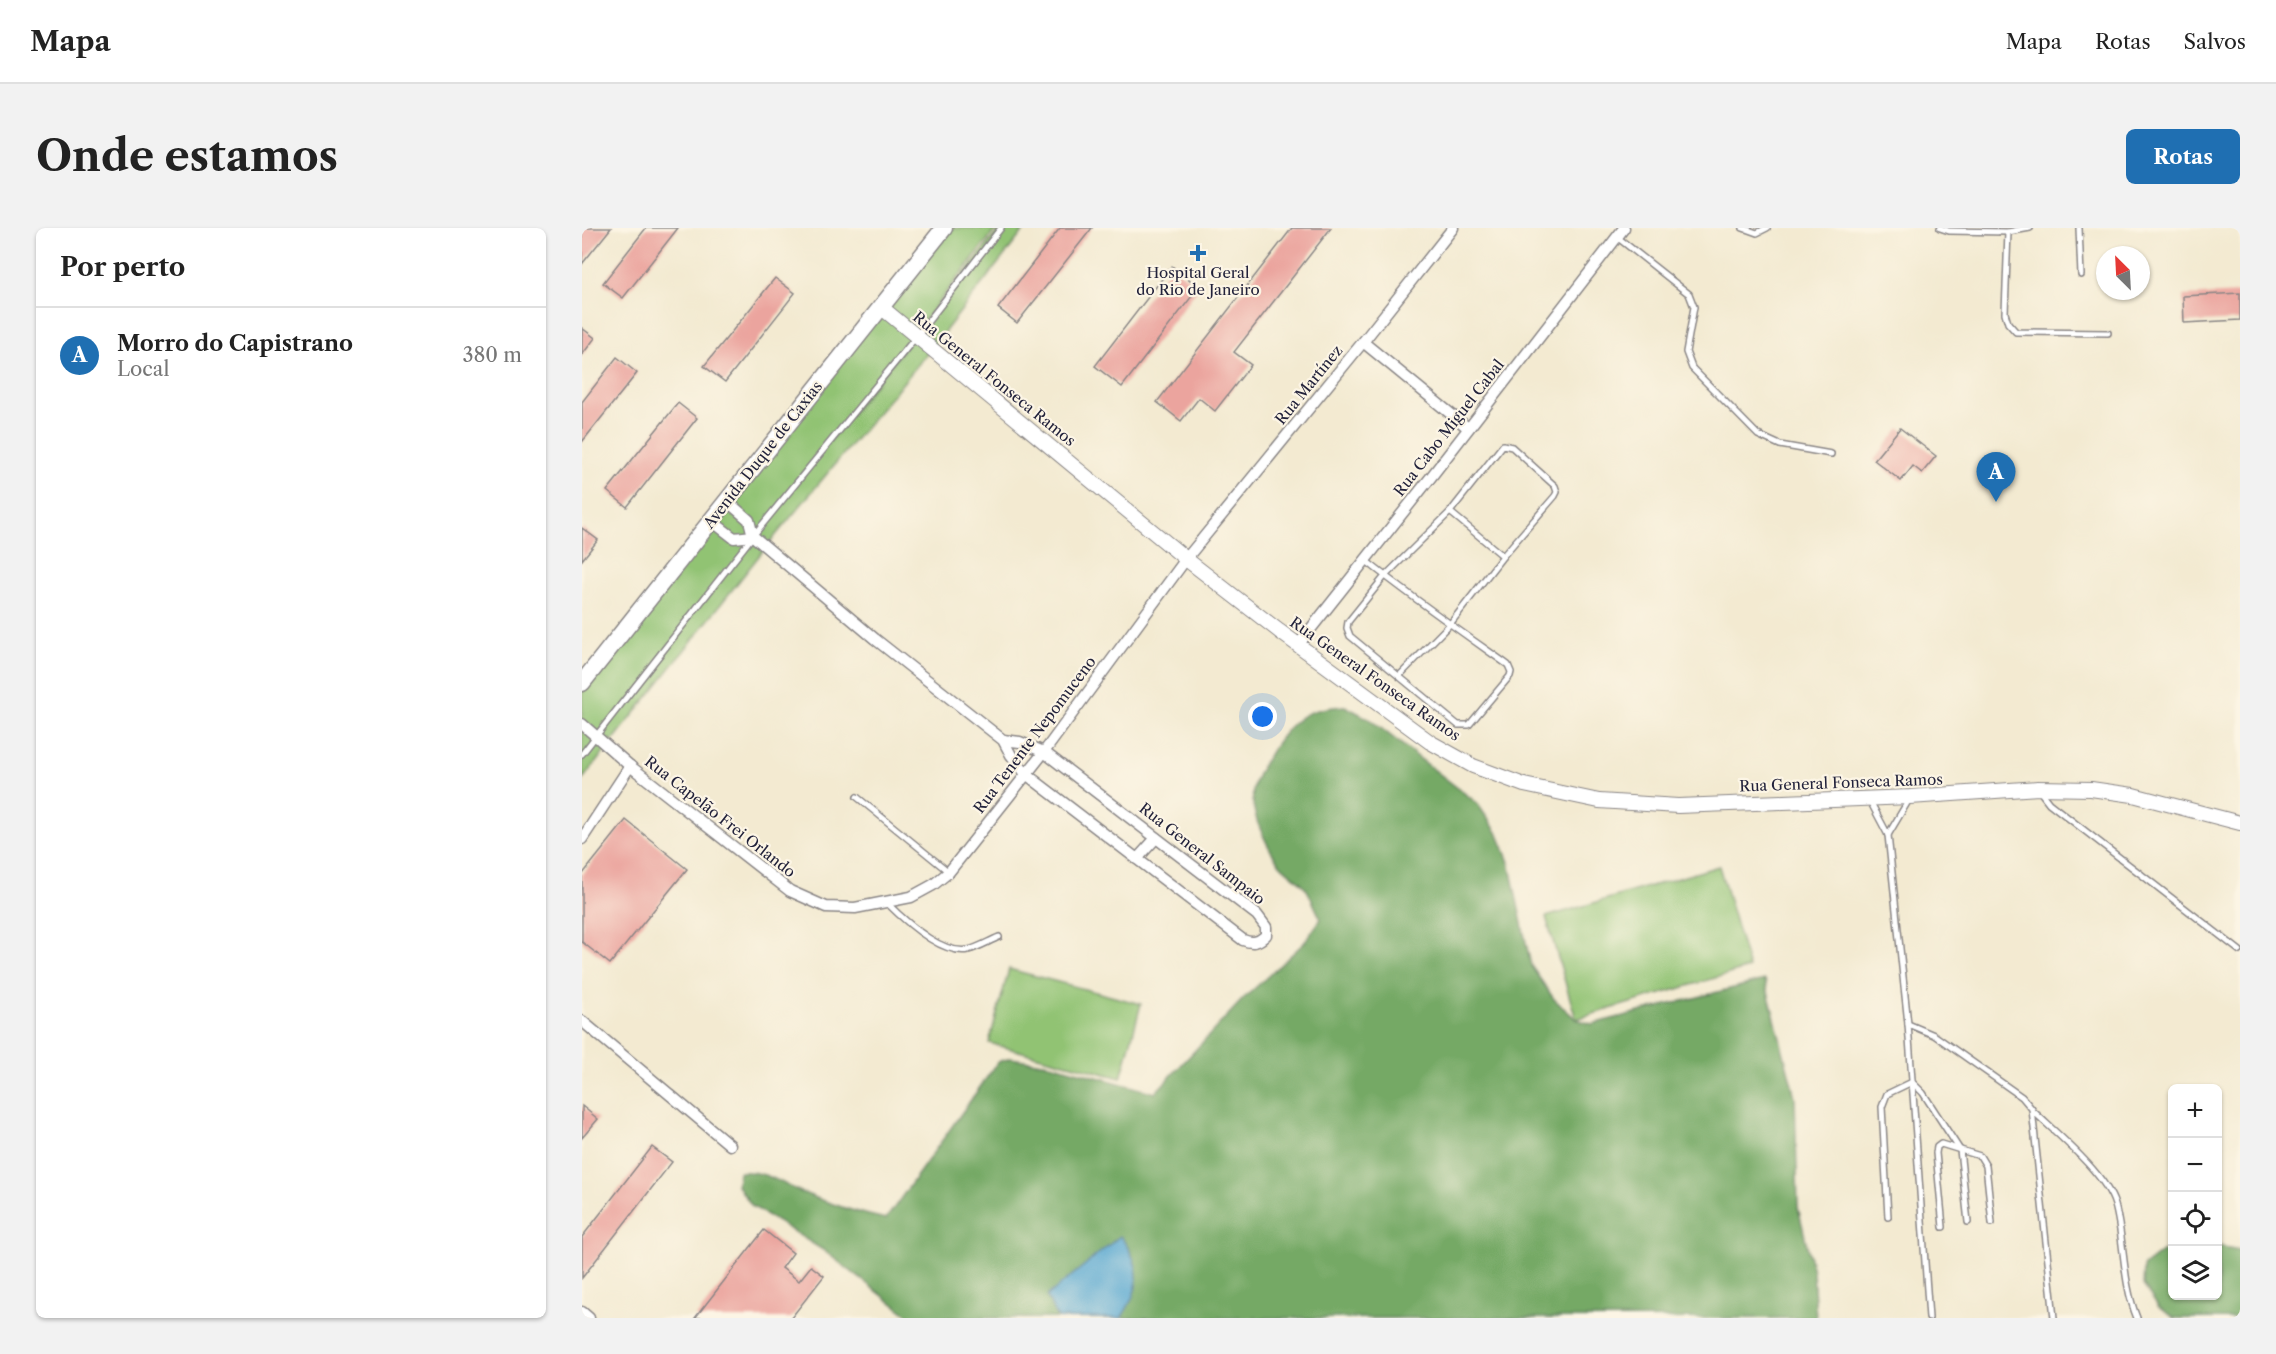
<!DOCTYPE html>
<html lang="pt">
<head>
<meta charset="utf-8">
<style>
	body { margin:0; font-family:"Libre Caslon Text",serif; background:#f2f2f2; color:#222 }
	.controls { position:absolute; right:18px; bottom:18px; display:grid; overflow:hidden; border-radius:9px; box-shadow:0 2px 4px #0004 }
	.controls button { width:54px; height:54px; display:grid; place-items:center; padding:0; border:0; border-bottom:2px solid #e0e0e0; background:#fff; color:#222; font:30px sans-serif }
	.compass { position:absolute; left:1514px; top:18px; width:54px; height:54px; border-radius:50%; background:#fff; box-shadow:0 2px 4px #0004; rotate:336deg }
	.you { position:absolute; left:681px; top:489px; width:21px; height:21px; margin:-15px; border:4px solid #fff; border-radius:50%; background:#1a73e8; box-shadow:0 0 0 9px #1a73e833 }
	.badge { display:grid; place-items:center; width:39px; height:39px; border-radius:50%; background:#1f6fb2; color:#fff; font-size:20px; font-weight:700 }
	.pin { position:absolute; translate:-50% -50px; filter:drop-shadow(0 2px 3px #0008) }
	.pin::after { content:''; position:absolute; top:32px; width:21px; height:18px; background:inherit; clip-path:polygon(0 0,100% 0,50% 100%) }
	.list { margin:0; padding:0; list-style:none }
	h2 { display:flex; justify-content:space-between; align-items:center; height:78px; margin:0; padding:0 24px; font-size:26px }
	h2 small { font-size:20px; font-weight:400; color:#767676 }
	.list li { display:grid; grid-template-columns:39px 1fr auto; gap:18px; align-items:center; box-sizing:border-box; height:96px; padding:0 24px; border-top:2px solid #e0e0e0 }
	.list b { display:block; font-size:22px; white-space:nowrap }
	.list p { margin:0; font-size:20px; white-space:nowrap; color:#767676 }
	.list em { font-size:20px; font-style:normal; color:#767676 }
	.icon { flex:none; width:33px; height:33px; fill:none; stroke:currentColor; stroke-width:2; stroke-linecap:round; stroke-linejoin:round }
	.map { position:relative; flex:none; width:1658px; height:1090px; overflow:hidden; border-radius:9px }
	header { display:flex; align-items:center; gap:36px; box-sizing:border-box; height:84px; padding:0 30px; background:#fff; border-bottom:2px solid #e0e0e0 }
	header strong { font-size:28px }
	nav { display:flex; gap:33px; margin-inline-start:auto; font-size:21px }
	.intro { display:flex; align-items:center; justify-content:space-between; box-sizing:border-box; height:144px; padding:0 36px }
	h1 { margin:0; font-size:42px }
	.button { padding:15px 27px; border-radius:9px; background:#1f6fb2; color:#fff; font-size:21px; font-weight:700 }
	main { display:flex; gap:36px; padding:0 36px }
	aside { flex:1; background:#fff; border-radius:9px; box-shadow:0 2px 4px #0004 }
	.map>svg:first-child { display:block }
</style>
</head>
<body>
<header>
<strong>Mapa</strong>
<nav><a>Mapa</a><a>Rotas</a><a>Salvos</a></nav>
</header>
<div class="intro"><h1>Onde estamos</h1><a class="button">Rotas</a></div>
<main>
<aside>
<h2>Por perto<small></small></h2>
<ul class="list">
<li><span class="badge">A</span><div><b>Morro do Capistrano</b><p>Local</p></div><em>380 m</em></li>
</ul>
</aside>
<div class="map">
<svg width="1658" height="1090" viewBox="0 0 1658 1090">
	<rect width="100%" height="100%" fill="#fcf5e5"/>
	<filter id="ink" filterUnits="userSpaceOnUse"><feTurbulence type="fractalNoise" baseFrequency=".0167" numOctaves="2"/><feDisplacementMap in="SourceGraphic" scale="12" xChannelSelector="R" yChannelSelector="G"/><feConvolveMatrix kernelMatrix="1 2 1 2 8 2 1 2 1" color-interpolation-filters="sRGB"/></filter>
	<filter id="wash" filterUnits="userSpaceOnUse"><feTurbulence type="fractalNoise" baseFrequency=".008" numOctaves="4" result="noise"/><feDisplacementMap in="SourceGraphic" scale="24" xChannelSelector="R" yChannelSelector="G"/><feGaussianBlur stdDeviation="1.35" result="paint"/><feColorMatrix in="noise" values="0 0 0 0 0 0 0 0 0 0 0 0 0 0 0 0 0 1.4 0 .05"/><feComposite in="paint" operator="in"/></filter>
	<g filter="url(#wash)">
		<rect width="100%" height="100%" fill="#f3ead1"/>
		<g fill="#91c373" stroke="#5a7257" stroke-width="1.5">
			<polygon points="357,0 415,0 201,271 419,0 444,0 349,121 184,319 0,552 0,451"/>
			<polygon points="1137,638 1167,740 994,791 964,689"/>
			<polygon points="427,741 559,776 539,850 407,815"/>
		</g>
		<g fill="#74a965" stroke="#4b6650" stroke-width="1.5">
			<path d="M763,478L787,491L895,575L915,604L927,634L949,738L972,771L994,791L1010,796L1183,752L1213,869L1216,979L1231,1043L1234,1090H330L241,1022L170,978L155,957L157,944C182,942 197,954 219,964C246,975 275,985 304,991L416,834L429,830L468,836L573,865L661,771L722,715L739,691C734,682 730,671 725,662C719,652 706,645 698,636C690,627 685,616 680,605C663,568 670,551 692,519C713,488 726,480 763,478Z"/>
			<polygon points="1636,1018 1658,1022 1658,1090 1593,1090 1577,1080 1561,1057 1562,1038 1580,1024 1590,1021 1590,1068 1636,1068"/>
		</g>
		<path fill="#57a7d1" stroke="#3c6486" stroke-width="1.5" d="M538,1008C561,1038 560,1059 539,1090H477L473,1086L465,1068Z"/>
		<g id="blocks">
			<g fill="#eba49e">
				<polygon points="0,0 29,0 0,36"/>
				<polygon points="64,0 96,0 41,70 21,55"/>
				<polygon points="478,0 510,0 435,95 416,80"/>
				<polygon points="710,0 749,0 652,124 669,137 633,183 617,170 599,193 575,174"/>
				<polygon points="590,38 617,59 540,159 513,138"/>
				<polygon points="193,50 213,65 143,154 122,138"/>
				<polygon points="1658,65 1658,92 1602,95 1601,68"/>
				<polygon points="0,100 13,110 0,127"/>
				<polygon points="35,129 55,145 0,214 0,174"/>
				<polygon points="96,175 115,190 45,279 25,263"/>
				<polygon points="1318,200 1354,228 1340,245 1331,238 1319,253 1292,232"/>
				<polygon points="0,300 16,312 0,332"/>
				<polygon points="44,592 105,641 28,736 0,714 0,647"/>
				<polygon points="0,878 16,891 0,910"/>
				<polygon points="70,919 90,934 0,1050 0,1009"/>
				<polygon points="182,1002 211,1025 200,1040 217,1053 229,1038 242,1048 209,1090 113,1090"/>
			</g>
		</g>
	</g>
	<g filter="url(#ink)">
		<use href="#blocks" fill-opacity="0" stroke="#8a8686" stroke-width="1.5"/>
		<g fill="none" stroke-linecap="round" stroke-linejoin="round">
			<g stroke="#8a8686" stroke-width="8">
				<g id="service">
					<polyline points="1161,0 1175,5 1185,0"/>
					<polyline points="1358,0 1367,3 1426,4 1448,0"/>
					<polyline points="1497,0 1499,47"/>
					<polyline points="1426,4 1423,85 1426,95 1434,104 1526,105"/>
					<polyline points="1035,9 1107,66 1112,79 1104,124 1110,140 1176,207 1198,217 1249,226"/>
					<polyline points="868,284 921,328"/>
					<path d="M783,332C829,369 878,403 926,437L929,444L928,448L887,497H876L768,408L765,400L766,394L803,348L868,284L921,217L930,219L973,258L975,264L973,268L921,328L868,396L817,448"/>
					<polyline points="0,526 171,308 334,109 419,0"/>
					<polyline points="1457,562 1467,575 1658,723"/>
					<polyline points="275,569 367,644"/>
					<polyline points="1288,573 1306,607 1326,796 1347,1090"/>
					<polyline points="1306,607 1328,570"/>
					<path d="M305,675C322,692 359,727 386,722C396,720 407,713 417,709"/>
					<polyline points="1326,796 1352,807 1440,869 1450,881 1472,1090"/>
					<path d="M1451,883C1474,905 1524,946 1533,977C1543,1014 1540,1054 1555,1090"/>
					<polyline points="1306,989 1300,879 1305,866 1330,854 1341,865 1378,922 1386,994"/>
					<polyline points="1361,999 1354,925 1355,919 1359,916 1398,928 1404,938 1410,995"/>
				</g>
			</g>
			<g stroke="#8a8686" stroke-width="13">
				<g id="minor">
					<polyline points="781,114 886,200"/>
					<path d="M145,273L167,292L171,308L293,411L421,512L429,527L444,546L661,712C671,716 677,714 684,707V699L675,687L462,524L438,514L421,512"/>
					<polyline points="130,293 152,310 171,308"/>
					<polyline points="716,417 849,249 1042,0"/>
					<polyline points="0,496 48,538 208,663 244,679 273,680 329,669 351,657 367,644 462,524 604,331 781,114 871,0"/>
					<polyline points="0,611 48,538"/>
					<polyline points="555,631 574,610"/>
					<polyline points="0,793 148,917"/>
					<polyline points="0,1084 7,1090"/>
				</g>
			</g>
			<g stroke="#8a8686" stroke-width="16">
				<polyline id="tertiary" points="299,79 604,331 697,403 848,514 891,538 942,557 1017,573 1096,578 1328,569 1456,560 1509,561 1551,567 1658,595"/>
			</g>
			<g stroke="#8a8686" stroke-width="19">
				<polyline id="primary" points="0,455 362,0"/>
			</g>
			<use href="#service" stroke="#fff" stroke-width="5"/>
			<use href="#minor" stroke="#fff" stroke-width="10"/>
			<use href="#tertiary" stroke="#fff" stroke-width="14"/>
			<use href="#primary" stroke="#fff" stroke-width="16"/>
		</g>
	</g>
	<path fill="#1f6fb2" stroke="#fcf5e5" stroke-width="2" d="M613 16h6v6h6v6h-6v6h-6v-6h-6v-6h6z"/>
	<g text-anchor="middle" stroke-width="4.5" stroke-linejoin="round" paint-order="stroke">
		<g font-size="15" fill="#22223b" stroke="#fcf5e5">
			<text x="616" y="50">Hospital Geral<tspan x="616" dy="17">do Rio de Janeiro</tspan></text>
		</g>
		<g font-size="15" fill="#22223b" stroke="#fcf5e5">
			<text transform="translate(412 151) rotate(39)" y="5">Rua General Fonseca Ramos</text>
			<text transform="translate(727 157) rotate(-51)" y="5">Rua Martínez</text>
			<text transform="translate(867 200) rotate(-52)" y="5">Rua Cabo Miguel Cabal</text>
			<text transform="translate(181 227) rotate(-52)" y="5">Avenida Duque de Caxias</text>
			<text transform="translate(793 451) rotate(35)" y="5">Rua General Fonseca Ramos</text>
			<text transform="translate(453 507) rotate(-53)" y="5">Rua Tenente Nepomuceno</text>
			<text transform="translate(1259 555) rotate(-2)" y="5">Rua General Fonseca Ramos</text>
			<text transform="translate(138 589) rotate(38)" y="5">Rua Capelão Frei Orlando</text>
			<text transform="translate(620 626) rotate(38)" y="5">Rua General Sampaio</text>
		</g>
	</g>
</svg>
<div class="controls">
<button>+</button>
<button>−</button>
<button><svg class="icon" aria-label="locate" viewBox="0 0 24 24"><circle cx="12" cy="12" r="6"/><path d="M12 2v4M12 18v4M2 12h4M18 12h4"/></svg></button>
<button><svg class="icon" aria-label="layers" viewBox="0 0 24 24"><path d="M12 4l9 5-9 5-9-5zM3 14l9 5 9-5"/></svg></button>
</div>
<svg class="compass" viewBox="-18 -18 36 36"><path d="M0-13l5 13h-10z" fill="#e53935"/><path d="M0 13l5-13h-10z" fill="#767676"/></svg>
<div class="you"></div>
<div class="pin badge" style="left:1414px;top:274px">A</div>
</div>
</main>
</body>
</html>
